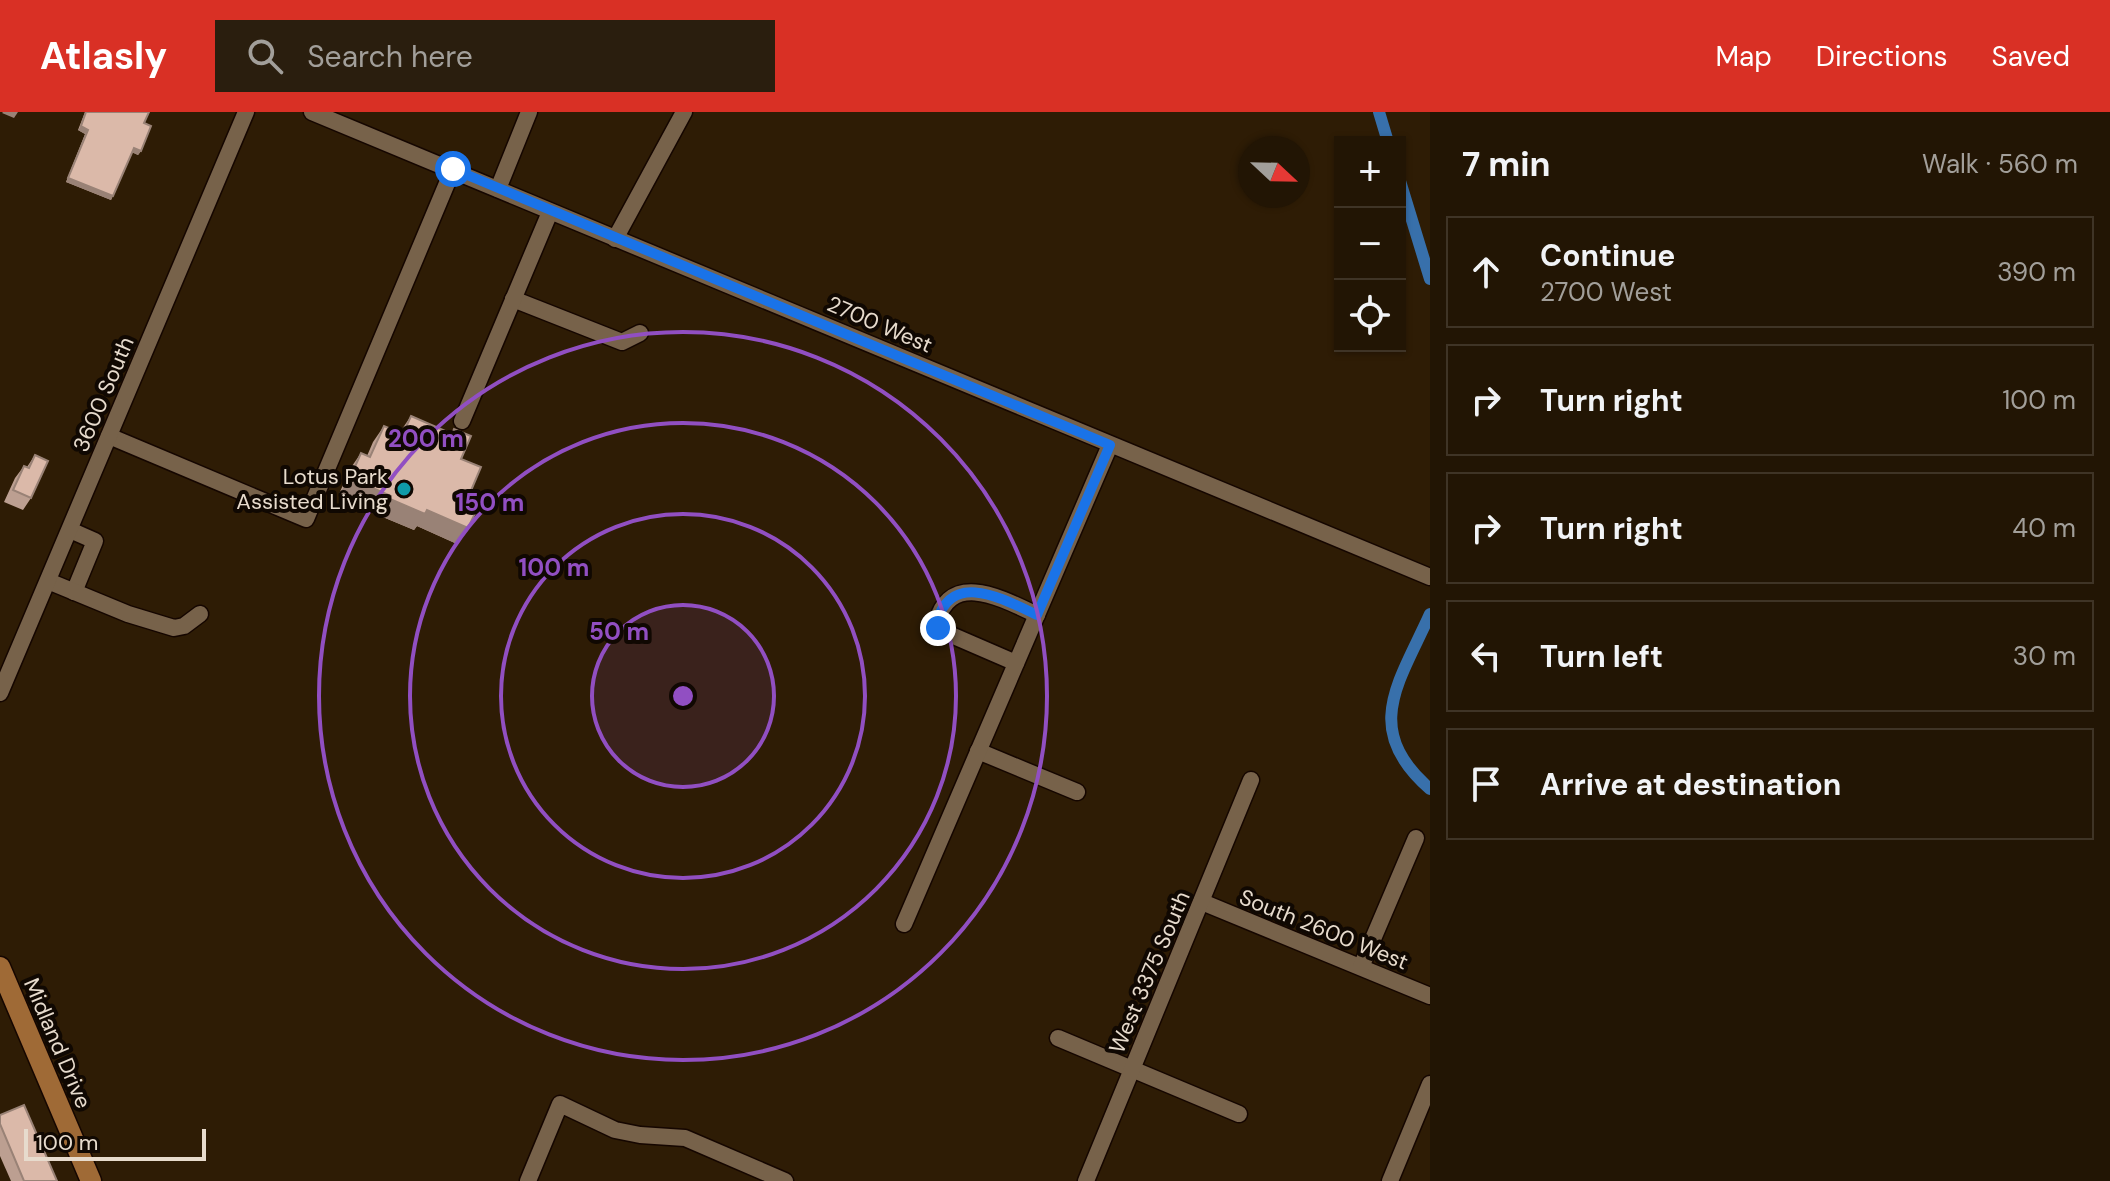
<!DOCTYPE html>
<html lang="en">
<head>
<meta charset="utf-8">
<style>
	body { margin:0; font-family:"DM Sans",sans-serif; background:#2a1e0e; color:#f1f3f6 }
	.controls { position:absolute; right:24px; top:24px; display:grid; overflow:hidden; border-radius:0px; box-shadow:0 2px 6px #0004 }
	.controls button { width:72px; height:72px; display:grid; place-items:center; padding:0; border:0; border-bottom:2px solid #3f3426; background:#221504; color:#f1f3f6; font:40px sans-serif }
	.compass { position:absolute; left:1238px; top:24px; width:72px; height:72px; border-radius:50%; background:#221504; box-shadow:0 2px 6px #0004; rotate:112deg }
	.scale { position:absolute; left:24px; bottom:20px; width:182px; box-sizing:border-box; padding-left:8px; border:4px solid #e7dbcd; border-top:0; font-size:22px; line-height:28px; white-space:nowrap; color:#e7dbcd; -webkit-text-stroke:6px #100802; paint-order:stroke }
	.stop { position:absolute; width:24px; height:24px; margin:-18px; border:6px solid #1a73e8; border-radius:50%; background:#fff }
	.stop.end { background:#1a73e8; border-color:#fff; box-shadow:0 2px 8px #0008 }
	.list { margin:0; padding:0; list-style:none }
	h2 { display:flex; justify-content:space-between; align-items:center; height:104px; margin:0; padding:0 32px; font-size:34px }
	h2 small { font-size:26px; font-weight:400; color:#a29f9a }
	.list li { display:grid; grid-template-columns:52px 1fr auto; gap:24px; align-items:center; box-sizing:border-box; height:112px; margin:0 16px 16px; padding:0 16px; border:2px solid #3f3426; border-radius:0px }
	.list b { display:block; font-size:30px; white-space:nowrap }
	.list p { margin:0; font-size:26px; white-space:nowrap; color:#a29f9a }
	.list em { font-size:26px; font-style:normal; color:#a29f9a }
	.icon { flex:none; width:44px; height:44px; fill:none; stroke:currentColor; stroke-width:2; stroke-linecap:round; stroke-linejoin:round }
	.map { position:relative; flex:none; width:1430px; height:1069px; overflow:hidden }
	header { display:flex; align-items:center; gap:48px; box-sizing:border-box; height:112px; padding:0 40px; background:#d93025; color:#fff }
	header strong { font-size:38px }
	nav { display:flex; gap:44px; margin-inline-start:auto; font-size:28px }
	.search { width:560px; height:72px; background:#2a1e0e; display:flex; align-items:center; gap:20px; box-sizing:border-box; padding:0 28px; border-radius:0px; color:#a29f9a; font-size:30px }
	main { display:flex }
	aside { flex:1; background:#221504 }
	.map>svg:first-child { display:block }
</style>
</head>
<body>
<header>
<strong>Atlasly</strong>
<div class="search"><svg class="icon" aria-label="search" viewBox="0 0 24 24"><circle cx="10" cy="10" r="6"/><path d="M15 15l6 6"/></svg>Search here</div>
<nav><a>Map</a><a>Directions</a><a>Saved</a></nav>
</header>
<main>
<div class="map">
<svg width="1430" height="1069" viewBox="0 0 1430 1069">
	<rect width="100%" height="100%" fill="#2e1c05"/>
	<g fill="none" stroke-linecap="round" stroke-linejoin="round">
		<g stroke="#3870ab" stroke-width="12">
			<polyline points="1379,0 1388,30"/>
			<polyline points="1400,69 1430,167"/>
			<path d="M1430,502C1399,571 1361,617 1430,677"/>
		</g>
		<g stroke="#150600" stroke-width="19">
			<g id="minor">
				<polyline points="312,0 1430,465"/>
				<polyline points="498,77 529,0"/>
				<polyline points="615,127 684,0"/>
				<polyline points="513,187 622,230 640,221"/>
				<polyline points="462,309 550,100"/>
				<polyline points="109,324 306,407 453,57"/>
				<polyline points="70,418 95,429 74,480"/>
				<polyline points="48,469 128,502 174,516 184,514 200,502"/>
				<path d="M1016,551L942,519L936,512C950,457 1003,487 1037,503"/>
				<polyline points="0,581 246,0"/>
				<polyline points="978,639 1077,680"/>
				<polyline points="1202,790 1430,884"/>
				<polyline points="904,812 1110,333"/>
				<polyline points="1361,855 1416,726"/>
				<polyline points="1058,926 1239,1002"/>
				<polyline points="528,1069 560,992 615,1018 640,1023 685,1026 785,1069"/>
				<polyline points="1086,1069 1251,668"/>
				<polyline points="1390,1069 1430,972"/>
			</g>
		</g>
		<g stroke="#150600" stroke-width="23">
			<polyline id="major" points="0,855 91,1069"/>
		</g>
		<use href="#minor" stroke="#77624a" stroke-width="16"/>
		<use href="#major" stroke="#9f6a36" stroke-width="20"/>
	</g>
	<g fill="#bc9f91">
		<polygon points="85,0 149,0 144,11 141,39 138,43 132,40 111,88 66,70 85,22 78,18"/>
		<polygon points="411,304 451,322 454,317 461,347 467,388 457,432 417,414 414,418 378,403 380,400 339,382 350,357 361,341 367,344 373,330 384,314 400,320"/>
		<polygon points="35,343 31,386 23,398 4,390 15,366 24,354 27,355"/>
		<polygon points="0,1003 57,1069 11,1069 0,1044"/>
	</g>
	<g fill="#998276">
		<polygon points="3,0 18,0 14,6 2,1"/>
		<polygon points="81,14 88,18 85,22 78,18"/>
		<polygon points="134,36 141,39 138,43 131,40"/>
		<polygon points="68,66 113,84 111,88 66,70"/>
		<polygon points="350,366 391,384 380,400 339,382"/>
		<polygon points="390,387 427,398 468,416 457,432 417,414 414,418 378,403"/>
	</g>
	<g fill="#dbb9a9" stroke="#998276" stroke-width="2">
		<polygon points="86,0 149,0 144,11 151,14 141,39 134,36 113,84 68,66 88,18 81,14"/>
		<polygon points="411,304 452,322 454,317 471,324 461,347 481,355 467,388 479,393 468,416 427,398 425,402 390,387 391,384 350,366 361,341 370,345 384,314 403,322"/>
		<polygon points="35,343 48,349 31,386 13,378 24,354 29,356"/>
		<polygon points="24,993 57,1069 24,1069 0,1012 0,1003"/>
	</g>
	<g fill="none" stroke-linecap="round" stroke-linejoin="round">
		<path stroke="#1a73e8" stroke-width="10" d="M453,57L1110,333L1037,503C1003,487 951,457 936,512L938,516"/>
	</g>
	<circle cx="683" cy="584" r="91" fill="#914fc2" fill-opacity=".12"/>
	<g fill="none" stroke="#914fc2" stroke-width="4">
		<circle cx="683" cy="584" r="91"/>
		<circle cx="683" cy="584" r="182"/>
		<circle cx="683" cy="584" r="273"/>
		<circle cx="683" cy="584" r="364"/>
	</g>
	<circle fill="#0f9aa8" stroke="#100802" stroke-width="3" cx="404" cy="377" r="8"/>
	<g text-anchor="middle" stroke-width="8" stroke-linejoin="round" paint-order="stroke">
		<g font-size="22" fill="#e7dbcd" stroke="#100802">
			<text transform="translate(880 212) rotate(23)" y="8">2700 West</text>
			<text transform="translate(103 282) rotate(-67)" y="8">3600 South</text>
			<text transform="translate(1324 817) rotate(22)" y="8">South 2600 West</text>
			<text transform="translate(1149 860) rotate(-67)" y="8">West 3375 South</text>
			<text transform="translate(58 931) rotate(67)" y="8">Midland Drive</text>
		</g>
		<g font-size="22" fill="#e7dbcd" stroke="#100802" text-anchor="end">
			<text x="388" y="372">Lotus Park<tspan x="388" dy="25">Assisted Living</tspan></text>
		</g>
	</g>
	<circle cx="683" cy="584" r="12" fill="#914fc2" stroke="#100802" stroke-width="4"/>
	<g font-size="24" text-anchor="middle" font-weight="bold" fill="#914fc2" stroke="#100802" stroke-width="8" stroke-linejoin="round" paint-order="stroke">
		<text x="426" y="335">200 m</text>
		<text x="490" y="399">150 m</text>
		<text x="554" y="464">100 m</text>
		<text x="619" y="528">50 m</text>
	</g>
</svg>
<div class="controls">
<button>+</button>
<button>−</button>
<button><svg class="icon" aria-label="locate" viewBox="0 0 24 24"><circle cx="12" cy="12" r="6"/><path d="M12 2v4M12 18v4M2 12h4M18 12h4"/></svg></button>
</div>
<svg class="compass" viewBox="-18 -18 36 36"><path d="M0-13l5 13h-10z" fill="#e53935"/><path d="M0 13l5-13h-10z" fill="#a29f9a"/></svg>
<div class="scale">100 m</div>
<div class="stop" style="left:453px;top:57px"></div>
<div class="stop end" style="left:938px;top:516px"></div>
</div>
<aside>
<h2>7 min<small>Walk · 560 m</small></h2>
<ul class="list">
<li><svg class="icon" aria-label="ahead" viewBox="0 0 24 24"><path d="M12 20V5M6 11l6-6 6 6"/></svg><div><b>Continue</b><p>2700 West</p></div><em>390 m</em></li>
<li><svg class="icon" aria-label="right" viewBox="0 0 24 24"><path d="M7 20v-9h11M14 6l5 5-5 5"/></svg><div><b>Turn right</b></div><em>100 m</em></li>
<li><svg class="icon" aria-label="right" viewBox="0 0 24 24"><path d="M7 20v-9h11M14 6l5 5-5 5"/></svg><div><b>Turn right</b></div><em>40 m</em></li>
<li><svg class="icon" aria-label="left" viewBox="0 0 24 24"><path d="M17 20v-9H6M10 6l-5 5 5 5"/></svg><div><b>Turn left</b></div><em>30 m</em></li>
<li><svg class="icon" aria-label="arrive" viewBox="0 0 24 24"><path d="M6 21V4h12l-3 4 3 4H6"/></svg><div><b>Arrive at destination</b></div></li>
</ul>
</aside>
</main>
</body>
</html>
